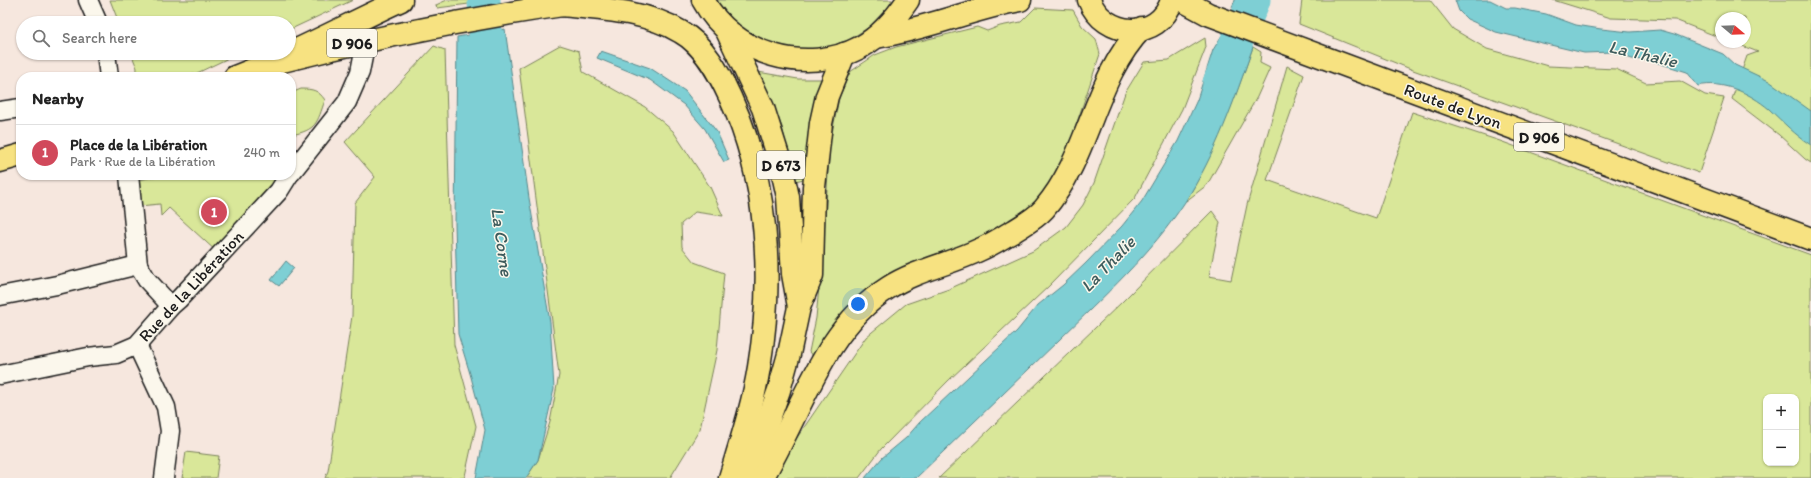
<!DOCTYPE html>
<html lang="en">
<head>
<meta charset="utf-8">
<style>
	body { margin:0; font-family:Itim,sans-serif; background:#f2f2f2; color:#222 }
	.controls { position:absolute; right:12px; bottom:12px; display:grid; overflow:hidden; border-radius:8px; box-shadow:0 1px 3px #0004 }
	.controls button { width:36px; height:36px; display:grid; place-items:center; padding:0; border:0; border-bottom:1px solid #e0e0e0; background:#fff; color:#222; font:20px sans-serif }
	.compass { position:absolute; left:1715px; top:12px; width:36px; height:36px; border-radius:50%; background:#fff; box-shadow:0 1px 3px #0004; rotate:109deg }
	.you { position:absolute; left:858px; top:304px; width:14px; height:14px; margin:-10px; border:3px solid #fff; border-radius:50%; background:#1a73e8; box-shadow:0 0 0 6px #1a73e833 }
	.badge { display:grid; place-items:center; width:26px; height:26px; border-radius:50%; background:#d1495b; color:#fff; font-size:13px; font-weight:700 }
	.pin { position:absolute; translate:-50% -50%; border:2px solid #fff; box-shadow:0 1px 4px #0006 }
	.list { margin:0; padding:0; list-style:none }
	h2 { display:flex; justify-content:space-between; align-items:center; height:52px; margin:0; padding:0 16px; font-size:17px }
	h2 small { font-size:13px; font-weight:400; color:#767676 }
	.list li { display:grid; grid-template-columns:26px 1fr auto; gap:12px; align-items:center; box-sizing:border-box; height:56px; padding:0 16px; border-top:1px solid #e0e0e0 }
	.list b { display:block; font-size:15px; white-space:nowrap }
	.list p { margin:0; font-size:13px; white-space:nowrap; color:#767676 }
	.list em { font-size:13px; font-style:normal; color:#767676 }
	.icon { flex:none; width:22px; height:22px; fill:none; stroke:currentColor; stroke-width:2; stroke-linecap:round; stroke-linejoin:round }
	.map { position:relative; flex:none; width:1811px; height:478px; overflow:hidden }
	.search { position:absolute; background:#fff; box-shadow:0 1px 3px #0004; left:16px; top:16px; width:280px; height:44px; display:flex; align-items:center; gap:10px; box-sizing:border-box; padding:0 14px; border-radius:22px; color:#767676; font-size:15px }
	.panel { position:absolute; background:#fff; box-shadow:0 1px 3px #0004; left:16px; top:72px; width:280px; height:108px; border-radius:16px }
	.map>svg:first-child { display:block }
</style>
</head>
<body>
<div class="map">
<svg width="1811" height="478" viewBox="0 0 1811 478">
	<rect width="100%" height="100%" fill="#f6e7de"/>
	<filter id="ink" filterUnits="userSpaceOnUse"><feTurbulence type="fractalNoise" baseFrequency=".025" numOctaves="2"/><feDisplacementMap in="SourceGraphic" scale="8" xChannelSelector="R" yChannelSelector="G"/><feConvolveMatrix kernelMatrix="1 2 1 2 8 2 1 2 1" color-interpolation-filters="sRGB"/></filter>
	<g filter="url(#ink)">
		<g fill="#d9e799" stroke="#7a825a" fill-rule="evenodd">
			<polygon points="110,0 353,0 289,30 289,23 119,23"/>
			<polygon points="447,0 477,0 477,3 437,8 436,5"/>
			<polygon points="712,0 892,0 889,6 869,27 844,43 818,50 777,48 741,31"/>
			<polygon points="1302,0 1430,0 1453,29 1487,49 1548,66 1616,69 1646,83 1680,81 1705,95 1724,98 1699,173 1413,70 1299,24"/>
			<polygon points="1553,0 1811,0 1811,163 1805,159 1779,135 1732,99 1747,56 1758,52 1732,42 1745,42 1745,18 1721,18 1721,38 1675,20 1611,18"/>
			<polygon points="1035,8 1073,10 1082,26 1096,39 1100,54 1065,158 1046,192 1028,210 984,237 878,282 814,358 809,352 816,318 824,235 830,143 839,98 850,72 875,55 896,47 977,27 987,31 1000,26 1021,22"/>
			<polygon points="1205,38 1206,47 1182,109 1135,198 1049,286 949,380 881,449 859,478 773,478 783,458 866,337 906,304 949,289 1033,251 1066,227 1083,205 1094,183 1125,93 1144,62 1169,60"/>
			<polygon points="560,45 579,51 583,72 645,107 673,131 710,187 723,216 695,212 681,224 682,247 694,262 724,273 717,350 700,429 670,478 526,478 538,460 550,422 559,375 519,68"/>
			<polygon points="434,46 445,50 454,345 476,426 465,476 463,478 325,478 328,471 352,316 355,203 375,177 345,142"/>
			<path d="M1253,47L1261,52L1260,63L1270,68L1257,97L1207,185L1186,201C1215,152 1234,101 1253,47Z"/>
			<polygon points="131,53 239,53 195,74 170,77 136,77 137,68"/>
			<path d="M1287,66L1304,75L1267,180L1376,218L1412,112L1500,141L1811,255V478H939L1123,301L1212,211L1220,222L1209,276L1231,280L1247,205ZM1766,397H1796V463H1766Z"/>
			<polygon points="758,72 798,79 822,79 804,179 795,181 782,127"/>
			<path d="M301,89C313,89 318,90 325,100C317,123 317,130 291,135V93Z"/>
			<polygon points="162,175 282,175 217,252 169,208 161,216 160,204 139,206 139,180"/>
			<polygon points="186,452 219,456 216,478 182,478"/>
		</g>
		<g fill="#7ecfd4" stroke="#57878a">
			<polygon points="1235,0 1266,0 1260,17 1232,7"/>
			<path d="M1455,0H1490L1506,8H1515L1546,14L1576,25L1601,29L1630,32L1660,30L1674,34L1723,54L1735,65L1769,81L1811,111V145C1795,135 1783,122 1769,109C1750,93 1722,80 1698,86L1687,72L1652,61L1632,59L1613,52L1584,53L1496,32L1467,19L1459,11Z"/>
			<polygon points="505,29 529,198 550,322 554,389 538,460 526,478 476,478 485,430 471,377 458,334 455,223 457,37"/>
			<path d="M1222,35L1253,47C1234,101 1216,154 1185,202C1151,254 1104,296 1059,340C1011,386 964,432 916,478H865L882,458L906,438L920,422L1017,331L1038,305L1063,285L1086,263L1122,226L1142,201L1178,141L1197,100L1213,50Z"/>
			<polygon points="601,51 650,68 685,91 717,132 729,160 724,162 705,129 684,105 650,80 597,58"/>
			<polygon points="286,261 294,268 279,286 271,280"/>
		</g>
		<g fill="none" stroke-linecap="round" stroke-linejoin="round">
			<g stroke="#7ecfd4" stroke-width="33">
				<polyline points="484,0 487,78"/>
				<polyline points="1219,83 1254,0"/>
			</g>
			<g stroke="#1c1c1c" stroke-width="21">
				<g id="street">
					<polyline points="88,0 98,23"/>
					<polyline points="106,53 109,77"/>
					<polyline points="0,111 21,108"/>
					<polyline points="291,173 347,102 360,72 366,41"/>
					<polyline points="129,175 138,265 147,280 171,306"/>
					<polyline points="0,296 57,285 138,265"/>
					<polyline points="137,345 166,407 170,431 164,478"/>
					<polyline points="0,375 88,357 116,354 137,345 171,306 179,299 279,191 289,175"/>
				</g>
			</g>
			<g stroke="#1c1c1c" stroke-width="25">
				<g id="primary">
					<path d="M703,0C733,55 806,76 861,47C881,36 895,19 908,0"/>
					<path d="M1089,0C1104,38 1159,42 1172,0"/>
					<polyline points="1182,0 1208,14 1331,60 1811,239"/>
					<path d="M561,5C602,9 646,11 681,32C704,45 719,73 730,97C768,179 774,278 759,367C753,405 741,441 730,478"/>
					<polyline points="727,31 763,108 781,165 788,197 793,274 799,307"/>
					<path d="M876,37C926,29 972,9 1020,0"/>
					<path d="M266,65C368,39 471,18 576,3"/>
					<path d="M235,77C292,55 346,25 401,0"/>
					<polyline points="0,161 21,155"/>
					<polyline points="748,478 779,390 789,354 799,307 812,275 814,187 821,123 827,96 844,54"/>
					<path d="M762,478C801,414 822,330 888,288C916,270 950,264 979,250C991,245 1003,237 1014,231C1025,224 1036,218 1044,209C1090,156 1093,79 1142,28"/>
				</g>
			</g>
			<use href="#street" stroke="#fbf7ec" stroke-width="18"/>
			<use href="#primary" stroke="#f7e281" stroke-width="22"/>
		</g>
	</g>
	<g text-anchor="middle" stroke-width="3" stroke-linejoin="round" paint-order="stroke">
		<g fill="#fbf7ec" stroke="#5f5e5a" stroke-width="1">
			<rect x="327" y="29" width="50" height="28" rx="3"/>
			<rect x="1514" y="123" width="50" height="28" rx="3"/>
			<rect x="757" y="151" width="48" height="28" rx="3"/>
		</g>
		<g font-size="16" font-weight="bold" fill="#1c1c1c">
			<text x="352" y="49">D 906</text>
			<text x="1539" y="143">D 906</text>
			<text x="781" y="171">D 673</text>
		</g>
		<g font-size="17" fill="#1c1c1c" stroke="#fbf7ec">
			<text transform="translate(1453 106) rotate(20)" y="6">Route de Lyon</text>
			<text transform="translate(191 286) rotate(-47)" y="6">Rue de la Libération</text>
		</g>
		<g font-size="18" font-style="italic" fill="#3e5b5c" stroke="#fbf7ec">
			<text transform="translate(1643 54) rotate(13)" y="6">La Thalie</text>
			<text transform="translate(502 242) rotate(82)" y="6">La Corne</text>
			<text transform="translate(1108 264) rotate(-46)" y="6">La Thalie</text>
		</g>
	</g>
</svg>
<div class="controls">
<button>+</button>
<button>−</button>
</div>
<svg class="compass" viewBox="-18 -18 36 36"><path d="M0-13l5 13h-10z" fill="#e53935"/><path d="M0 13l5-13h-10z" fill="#767676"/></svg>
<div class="you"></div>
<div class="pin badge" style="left:214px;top:212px">1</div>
<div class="search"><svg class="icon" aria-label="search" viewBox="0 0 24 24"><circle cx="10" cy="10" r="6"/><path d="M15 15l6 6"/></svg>Search here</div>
<section class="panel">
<h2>Nearby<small></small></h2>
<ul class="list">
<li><span class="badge">1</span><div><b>Place de la Libération</b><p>Park · Rue de la Libération</p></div><em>240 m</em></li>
</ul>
</section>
</div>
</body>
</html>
